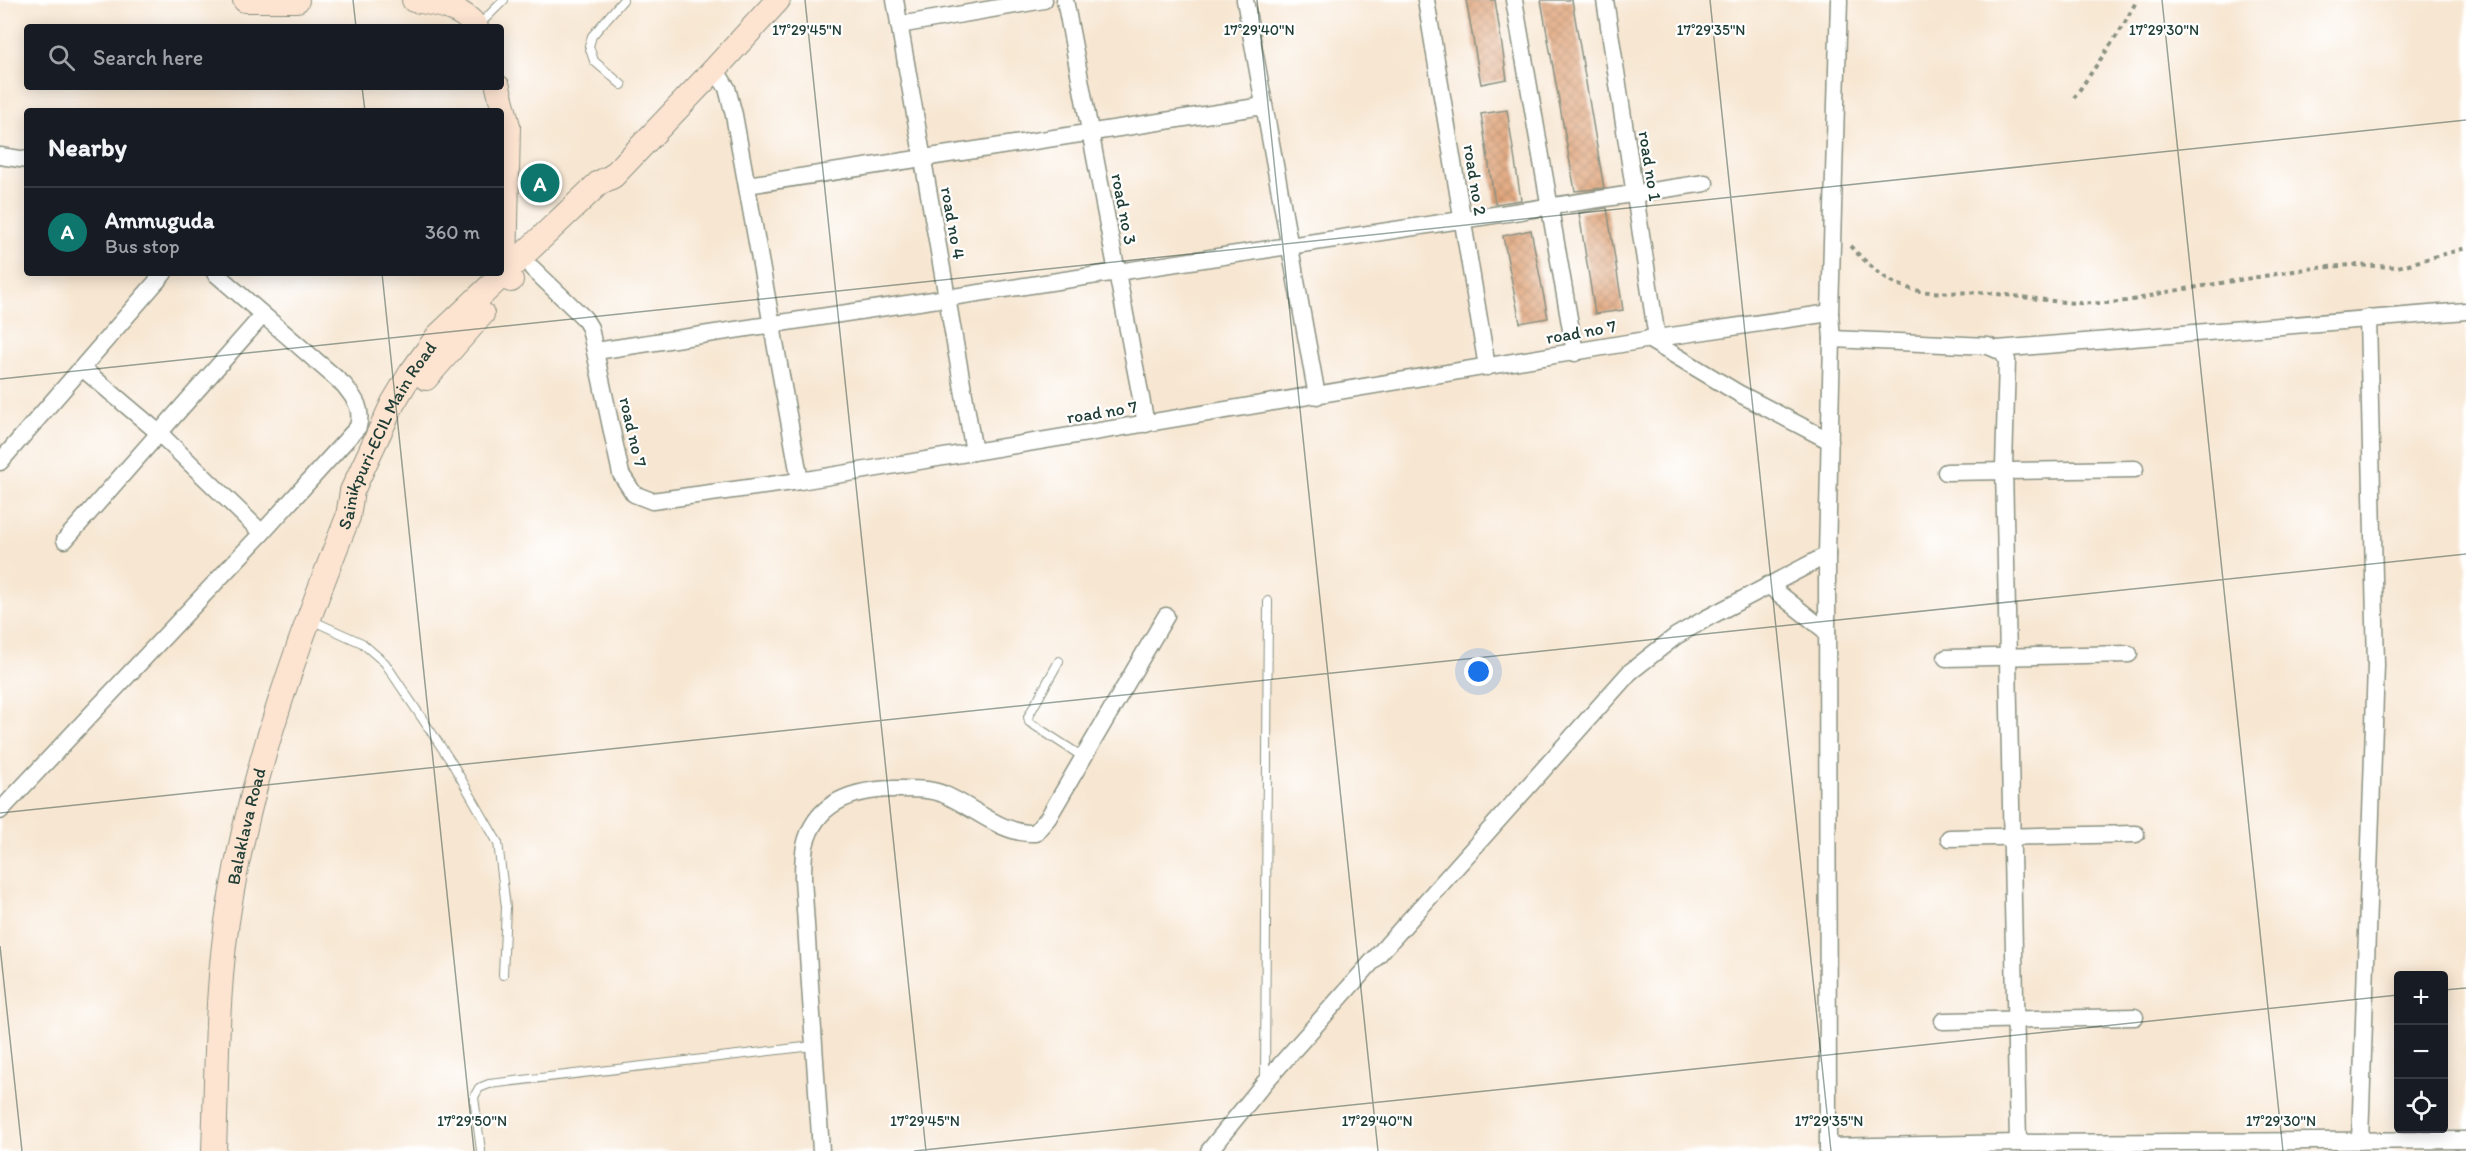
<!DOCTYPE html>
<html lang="en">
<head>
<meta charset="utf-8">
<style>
	body { margin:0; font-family:Itim,sans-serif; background:#20242c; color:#f1f3f6 }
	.controls { position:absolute; right:18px; bottom:18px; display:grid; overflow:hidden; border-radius:6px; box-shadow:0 3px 15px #0003 }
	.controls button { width:54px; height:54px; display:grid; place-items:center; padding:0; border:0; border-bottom:2px solid #363941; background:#171b24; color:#f1f3f6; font:30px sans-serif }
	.you { position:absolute; left:1479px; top:672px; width:21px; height:21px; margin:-15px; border:4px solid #fff; border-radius:50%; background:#1a73e8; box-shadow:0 0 0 9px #1a73e833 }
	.badge { display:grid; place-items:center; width:39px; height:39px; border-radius:50%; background:#0f766e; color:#fff; font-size:20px; font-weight:700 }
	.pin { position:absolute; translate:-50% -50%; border:3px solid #fff; box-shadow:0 2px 6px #0006 }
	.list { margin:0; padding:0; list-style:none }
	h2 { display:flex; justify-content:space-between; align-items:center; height:78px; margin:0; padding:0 24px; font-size:26px }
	h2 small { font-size:20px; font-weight:400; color:#9ea1a6 }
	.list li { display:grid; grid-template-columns:39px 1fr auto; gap:18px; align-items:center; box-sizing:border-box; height:90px; padding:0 24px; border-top:2px solid #363941 }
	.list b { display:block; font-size:22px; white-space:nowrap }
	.list p { margin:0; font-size:20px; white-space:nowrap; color:#9ea1a6 }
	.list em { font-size:20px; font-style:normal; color:#9ea1a6 }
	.icon { flex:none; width:33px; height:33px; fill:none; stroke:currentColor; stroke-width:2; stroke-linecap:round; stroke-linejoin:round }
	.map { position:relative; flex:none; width:2466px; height:1151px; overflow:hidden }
	.search { position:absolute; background:#171b24; box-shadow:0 3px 15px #0003; left:24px; top:24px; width:480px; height:66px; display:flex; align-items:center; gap:15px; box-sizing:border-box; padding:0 21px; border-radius:6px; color:#9ea1a6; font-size:22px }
	.panel { position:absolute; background:#171b24; box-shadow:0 3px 15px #0003; left:24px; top:108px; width:480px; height:168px; border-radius:6px }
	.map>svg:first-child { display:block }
</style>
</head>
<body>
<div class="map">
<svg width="2466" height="1151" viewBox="0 0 2466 1151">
	<defs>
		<pattern id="building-cross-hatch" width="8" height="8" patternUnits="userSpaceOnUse" patternTransform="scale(1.5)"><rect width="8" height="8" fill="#dd9a6a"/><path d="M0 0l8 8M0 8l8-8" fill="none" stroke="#b37f58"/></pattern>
	</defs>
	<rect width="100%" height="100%" fill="#fff"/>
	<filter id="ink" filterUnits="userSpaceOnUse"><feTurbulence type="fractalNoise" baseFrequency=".0167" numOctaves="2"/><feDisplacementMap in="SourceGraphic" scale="12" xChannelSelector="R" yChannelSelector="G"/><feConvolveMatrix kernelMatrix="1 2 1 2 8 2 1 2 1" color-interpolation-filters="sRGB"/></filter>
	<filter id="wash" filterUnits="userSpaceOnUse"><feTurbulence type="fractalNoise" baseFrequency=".008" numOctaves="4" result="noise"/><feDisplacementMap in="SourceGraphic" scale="24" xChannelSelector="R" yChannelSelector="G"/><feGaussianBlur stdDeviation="1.35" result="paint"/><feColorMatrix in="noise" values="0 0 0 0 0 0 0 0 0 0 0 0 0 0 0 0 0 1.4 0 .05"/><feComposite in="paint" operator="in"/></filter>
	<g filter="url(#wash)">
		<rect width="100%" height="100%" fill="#f7e6d1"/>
		<g id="blocks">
			<g fill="url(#building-cross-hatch)">
				<polygon points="1466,0 1495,0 1507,79 1481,84"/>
				<polygon points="1541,0 1572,0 1604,188 1575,191"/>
				<polygon points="1507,110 1521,200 1495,204 1481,114"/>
				<polygon points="1607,208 1623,310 1595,314 1579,213"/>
				<polygon points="1531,230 1548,318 1520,323 1503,236"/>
			</g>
		</g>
	</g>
	<g filter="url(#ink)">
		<use href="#blocks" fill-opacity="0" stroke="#8b9282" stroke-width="1.5"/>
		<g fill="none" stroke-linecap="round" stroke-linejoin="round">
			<g stroke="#8b9282" stroke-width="10">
				<g id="lane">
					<polyline points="477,27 504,0"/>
					<polyline points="622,85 594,61 589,46 592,36 623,0"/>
					<polyline points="311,620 362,643 385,663 452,763 498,843 506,907 503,975"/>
					<polyline points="1059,661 1028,717 1029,722 1083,757"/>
					<polyline points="1265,1079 1268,601"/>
					<polyline points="481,1151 474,1097 479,1088 489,1084 813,1046"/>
				</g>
			</g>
			<g stroke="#8b9282" stroke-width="19">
				<g id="street">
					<polyline points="895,0 974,452"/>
					<polyline points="1065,0 1146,424"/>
					<polyline points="1245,0 1317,396"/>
					<polyline points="1426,0 1487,367"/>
					<polyline points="1514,0 1575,353"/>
					<polyline points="1605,0 1657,338"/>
					<polyline points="899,25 1044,0"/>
					<polyline points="715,69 727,88 734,115 800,481"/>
					<polyline points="0,156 27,160"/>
					<polyline points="747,185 1263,106"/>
					<polyline points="532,268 584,318 590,328 621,474 634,494 652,501 800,481 1657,338 1830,313"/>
					<polyline points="1648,339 1738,393 1830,441"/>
					<polyline points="1832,339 1988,346 2002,352 2007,360 2004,467 2018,1143"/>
					<polyline points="1997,349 2466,311"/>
					<polyline points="596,351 1705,183"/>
					<polyline points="82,368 159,433 262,533"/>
					<polyline points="0,462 164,273"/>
					<polyline points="1946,472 2135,469"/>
					<polyline points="65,540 263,315"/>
					<polyline points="1768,585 1827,632"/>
					<polyline points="1946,658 2129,654"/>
					<path d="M0,811L262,533L358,427C363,408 355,399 344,385L215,273"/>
					<polyline points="1949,838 2136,834"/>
					<polyline points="1943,1021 2135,1017"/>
					<polyline points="2360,1141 2376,665 2368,318"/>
					<polyline points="1828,1147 2018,1143 2466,1140"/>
					<path d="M821,1151L803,879C803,868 803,857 805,846C815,802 853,790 893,789C908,789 930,788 943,794C973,806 1002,835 1035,833L1048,818L1166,616"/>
					<polyline points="1209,1151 1265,1082 1630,672 1676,636 1707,618 1827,555"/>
					<polyline points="1828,1151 1827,555 1832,339 1830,313 1839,0"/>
				</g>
			</g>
			<g stroke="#8b9282" stroke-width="26">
				<g id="secondary">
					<polyline points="245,0 297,0"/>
					<path d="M414,0C435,3 463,8 476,27"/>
					<polyline points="498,87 508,126 505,272 511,280"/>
					<polyline points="426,378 482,314"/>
					<path id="s1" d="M214,1151C217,1068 216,984 230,902C252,770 298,641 348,517L352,491L393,403L411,373L438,336L599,183L613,176L715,69L778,0"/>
				</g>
			</g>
			<g stroke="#8b9282" stroke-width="4" stroke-dasharray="4.5 4.5" stroke-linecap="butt">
				<polyline points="2074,98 2122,28 2137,0"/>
				<path d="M1850,246C1866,262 1882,279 1905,287C1927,296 1963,291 1987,293C2051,299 2096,313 2161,293L2306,269L2351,265L2398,267L2466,248"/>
			</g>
			<use href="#lane" stroke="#fff" stroke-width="8"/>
			<use href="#street" stroke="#fff" stroke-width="16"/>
			<use href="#secondary" stroke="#fde4d1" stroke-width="24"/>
		</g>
	</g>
	<path fill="none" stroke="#1f3d34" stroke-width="1.5" stroke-opacity="0.45" d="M353,0L356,27M805,0L926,1151M1257,0L1378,1151M1710,0L1831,1151M2162,0L2283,1151M362,87L365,111M382,273L474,1151M0,379L2466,120M0,813L2466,554M0,946L22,1151M2444,990L2466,988M914,1151L2398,995"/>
	<g text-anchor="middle" stroke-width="4.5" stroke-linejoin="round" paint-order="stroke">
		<g font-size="18" fill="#1f3d34" stroke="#fff">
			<text transform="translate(1650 166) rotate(81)" y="6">road no 1</text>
			<text transform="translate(1475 180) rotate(81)" y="6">road no 2</text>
			<text transform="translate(1124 209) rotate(79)" y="6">road no 3</text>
			<text transform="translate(953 223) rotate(80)" y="6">road no 4</text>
			<text transform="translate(1581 332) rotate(-10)" y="6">road no 7</text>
			<text transform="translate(1102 412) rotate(-9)" y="6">road no 7</text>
			<text dy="6" stroke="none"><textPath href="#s1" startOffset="744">Sainikpuri-ECIL Main Road</textPath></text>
			<text transform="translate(633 432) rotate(77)" y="6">road no 7</text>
			<text dy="6" stroke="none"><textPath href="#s1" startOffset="327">Balaklava Road</textPath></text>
		</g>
	</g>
	<g font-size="15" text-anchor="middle" fill="#1f3d34" stroke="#fff" stroke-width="4.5" stroke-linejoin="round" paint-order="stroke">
		<text x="807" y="35">17°29'45"N</text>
		<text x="1259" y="35">17°29'40"N</text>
		<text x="1711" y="35">17°29'35"N</text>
		<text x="2164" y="35">17°29'30"N</text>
		<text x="472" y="1126">17°29'50"N</text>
		<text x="925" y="1126">17°29'45"N</text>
		<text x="1377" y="1126">17°29'40"N</text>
		<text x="1829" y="1126">17°29'35"N</text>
		<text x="2281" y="1126">17°29'30"N</text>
	</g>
</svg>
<div class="controls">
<button>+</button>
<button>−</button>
<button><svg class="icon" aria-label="locate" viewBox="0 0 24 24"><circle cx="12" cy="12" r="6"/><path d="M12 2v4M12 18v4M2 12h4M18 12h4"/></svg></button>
</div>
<div class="you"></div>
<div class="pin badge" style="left:540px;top:183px">A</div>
<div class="search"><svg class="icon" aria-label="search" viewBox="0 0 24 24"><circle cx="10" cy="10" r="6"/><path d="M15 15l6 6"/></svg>Search here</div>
<section class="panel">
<h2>Nearby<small></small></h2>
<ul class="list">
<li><span class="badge">A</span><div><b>Ammuguda</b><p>Bus stop</p></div><em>360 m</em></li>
</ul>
</section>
</div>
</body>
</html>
